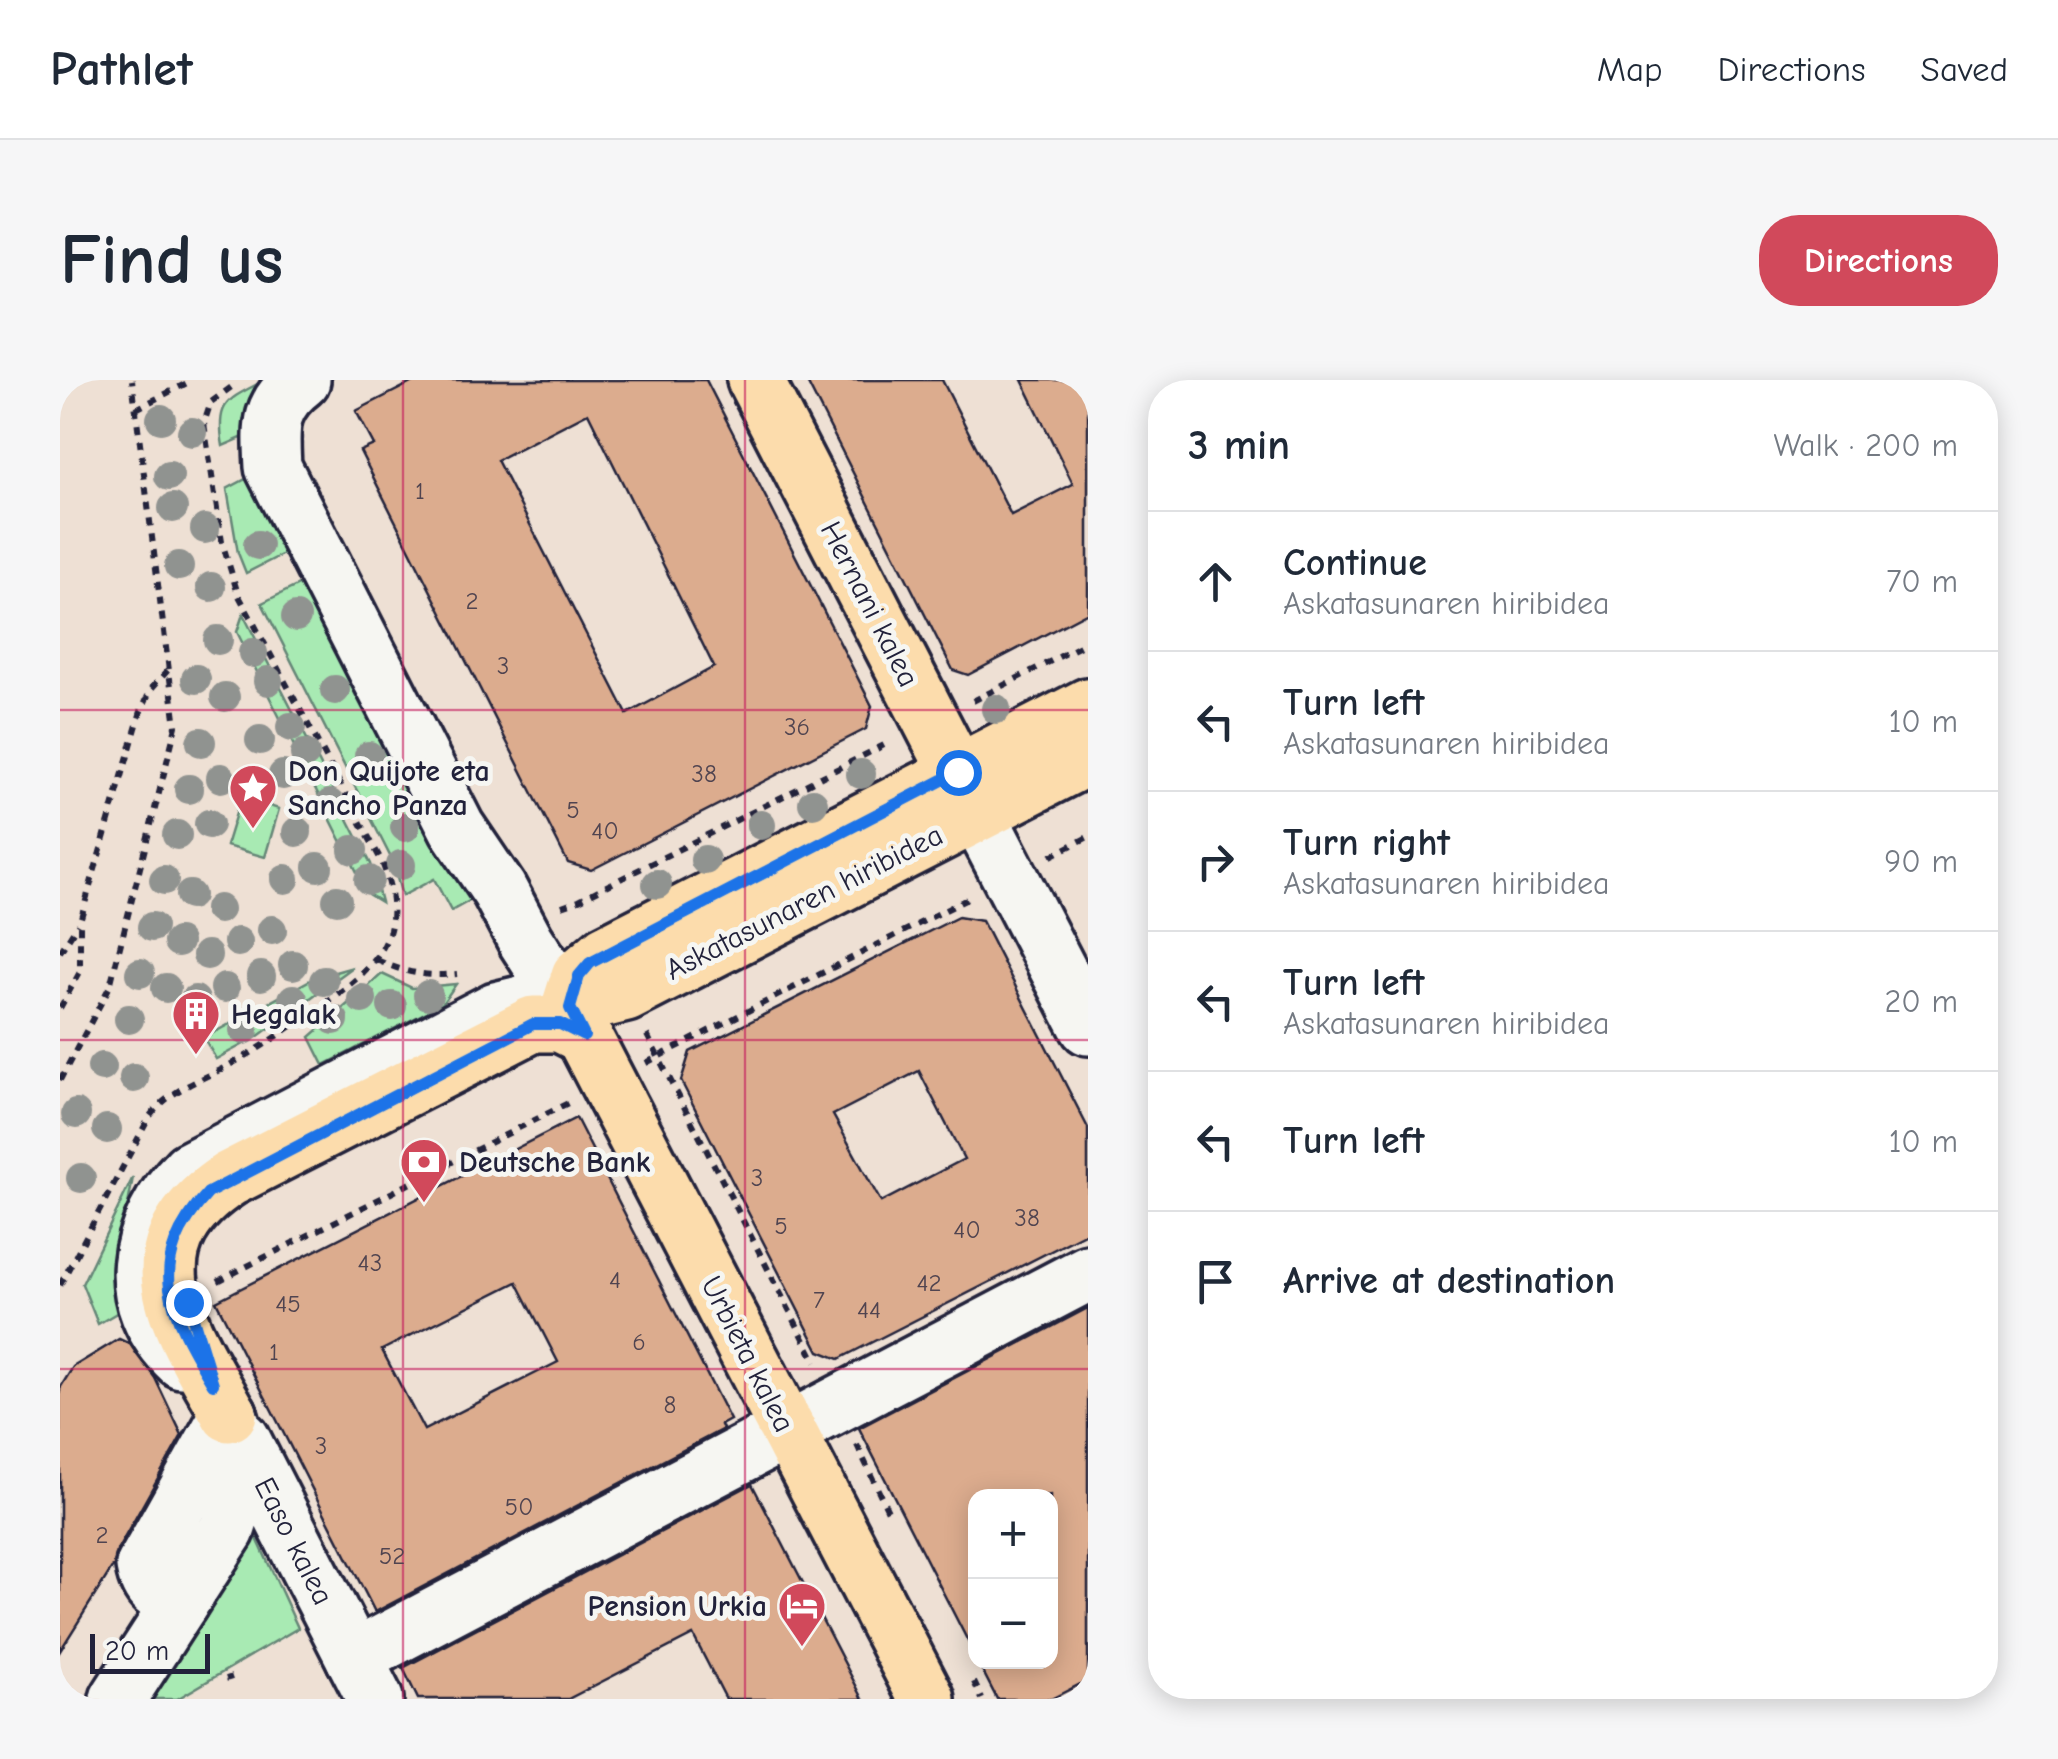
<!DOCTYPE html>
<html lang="en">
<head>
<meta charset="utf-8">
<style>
	body { margin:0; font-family:"Comic Neue",sans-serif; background:#f6f6f7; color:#1f2937 }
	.controls { position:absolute; right:30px; bottom:30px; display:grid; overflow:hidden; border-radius:20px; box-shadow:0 5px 25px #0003 }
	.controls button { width:90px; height:90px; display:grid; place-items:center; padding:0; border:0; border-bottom:2px solid #e0e1e3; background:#fff; color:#1f2937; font:50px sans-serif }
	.scale { position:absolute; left:30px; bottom:25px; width:120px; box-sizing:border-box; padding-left:10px; border:5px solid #22223b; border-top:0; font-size:28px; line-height:35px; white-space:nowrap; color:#22223b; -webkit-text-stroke:8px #f6f6f2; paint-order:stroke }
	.stop { position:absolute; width:30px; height:30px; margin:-22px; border:8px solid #1a73e8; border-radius:50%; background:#fff }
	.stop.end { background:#1a73e8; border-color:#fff; box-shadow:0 2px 10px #0008 }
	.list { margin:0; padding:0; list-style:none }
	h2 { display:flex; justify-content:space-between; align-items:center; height:130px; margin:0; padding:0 40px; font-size:42px }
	h2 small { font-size:32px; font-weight:400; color:#747a83 }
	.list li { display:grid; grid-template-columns:65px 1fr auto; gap:30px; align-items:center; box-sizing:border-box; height:140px; padding:0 40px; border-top:2px solid #e0e1e3 }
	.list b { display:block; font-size:38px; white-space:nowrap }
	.list p { margin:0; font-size:32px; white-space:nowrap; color:#747a83 }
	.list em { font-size:32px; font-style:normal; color:#747a83 }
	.icon { flex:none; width:55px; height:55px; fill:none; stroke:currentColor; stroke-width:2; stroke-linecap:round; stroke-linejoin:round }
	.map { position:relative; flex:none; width:1028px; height:1319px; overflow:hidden; border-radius:40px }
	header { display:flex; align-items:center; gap:60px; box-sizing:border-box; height:140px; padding:0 50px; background:#fff; border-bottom:2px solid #e0e1e3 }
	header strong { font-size:48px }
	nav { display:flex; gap:55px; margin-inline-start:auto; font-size:35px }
	.intro { display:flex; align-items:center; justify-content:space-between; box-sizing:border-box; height:240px; padding:0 60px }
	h1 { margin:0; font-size:70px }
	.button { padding:25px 45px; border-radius:40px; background:#d1495b; color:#fff; font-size:35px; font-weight:700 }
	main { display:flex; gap:60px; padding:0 60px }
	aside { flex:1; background:#fff; border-radius:40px; box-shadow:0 5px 25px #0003 }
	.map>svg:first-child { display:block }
</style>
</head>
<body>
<header>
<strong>Pathlet</strong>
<nav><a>Map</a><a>Directions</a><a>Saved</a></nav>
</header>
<div class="intro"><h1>Find us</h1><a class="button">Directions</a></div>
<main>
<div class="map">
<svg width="1028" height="1319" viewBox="0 0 1028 1319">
	<rect width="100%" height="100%" fill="#eee0d4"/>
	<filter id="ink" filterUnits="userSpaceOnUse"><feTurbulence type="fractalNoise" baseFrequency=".01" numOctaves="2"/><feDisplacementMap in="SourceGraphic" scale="20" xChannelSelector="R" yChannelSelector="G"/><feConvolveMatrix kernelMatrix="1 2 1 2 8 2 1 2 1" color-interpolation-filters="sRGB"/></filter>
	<g filter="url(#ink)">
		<g fill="#a8eab3" stroke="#658677" stroke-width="2.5">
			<path d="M205,0L193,53L163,66C155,21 168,20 205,0Z"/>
			<polygon points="197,93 235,168 186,193 178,173 167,109"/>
			<polygon points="251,199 411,520 391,531 374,499 342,516 332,480 202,223"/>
			<polygon points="183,234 311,484 321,522 308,514 177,252"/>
			<polygon points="181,417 219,429 205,477 166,466"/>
			<polygon points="293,587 197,657 156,679 144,658 254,598"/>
			<polygon points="322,594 352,608 396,604 382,624 264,685 250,657"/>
			<polygon points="73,797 63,853 70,925 38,944 22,904"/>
			<polygon points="195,1154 238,1248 117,1319 86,1319 137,1235"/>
		</g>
		<g fill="#dcac8e" stroke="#22223b" stroke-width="2.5" fill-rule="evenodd">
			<path d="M357,0H646L812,326L806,349L531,490L508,483L300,71L314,65L296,31ZM528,33L654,287L567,334L437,80Z"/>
			<polygon points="746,0 882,0 951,135 1013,104 962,0 1028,0 1028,232 908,295 893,290"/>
			<path d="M898,537L922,541L1028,748V852L779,979L759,971L621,701L630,672ZM859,691L904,779L821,822L773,735Z"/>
			<path d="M516,738L670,1040L661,1045L663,1049L315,1232L156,921ZM457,902L498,982L364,1050L322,970Z"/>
			<polygon points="1028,928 1028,1300 991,1319 937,1319 918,1282 990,1282 990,1116 916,1116 916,1277 799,1048"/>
			<polygon points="59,959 70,964 95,998 122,1055 57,1171 54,1185 0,1271 0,1008 13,987"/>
			<polygon points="692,1104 803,1319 666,1319 633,1255 508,1319 358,1319 343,1288"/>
		</g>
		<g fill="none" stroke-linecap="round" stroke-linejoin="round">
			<g stroke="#22223b" stroke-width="62">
				<g id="minor">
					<path d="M242,0C208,26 211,47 213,87L397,448L439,510L466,561L509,628"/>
					<polyline points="917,433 1028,647"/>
					<path d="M121,980C60,923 74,845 129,790L436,630L469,622L509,628"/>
					<polyline points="182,1059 315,1319"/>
					<path d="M120,1223C99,1217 88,1209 84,1186L169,1034"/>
					<polyline points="294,1278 1028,893"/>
					<path d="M58,1319L167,1150C181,1110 183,1075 169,1034"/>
				</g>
			</g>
			<g stroke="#22223b" stroke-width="62">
				<g id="major">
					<polyline points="695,0 897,392 905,401 926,409"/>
					<polyline points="509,628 867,1319"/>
					<polyline points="509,628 519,596 546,573 1028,326"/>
					<polyline points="509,628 566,614 1028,377"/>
					<path d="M169,1034C123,950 61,870 169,799L473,644H500L524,656"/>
				</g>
			</g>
			<g stroke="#22223b" stroke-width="6" stroke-dasharray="8 8" stroke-linecap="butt">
				<polyline points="76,29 133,0"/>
				<polyline points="913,321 1028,262"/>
				<polyline points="991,476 1028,457"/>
				<polyline points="502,526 519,520 830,362"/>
				<polyline points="0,572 18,544"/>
				<path d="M317,580C345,593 366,597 397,594"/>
				<polyline points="0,628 20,592 20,541 81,331 91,309 109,289"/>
				<polyline points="587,655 756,982"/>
				<polyline points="586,683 909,518"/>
				<polyline points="0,700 50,606 116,346 72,0"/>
				<polyline points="158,901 508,723"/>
				<path d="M0,905L90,736C111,708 143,700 173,683C200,669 225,651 250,633C311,592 354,560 321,480L178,214L162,162L144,43L151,22L177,3"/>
				<polyline points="797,1065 830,1135"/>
				<polyline points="166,1299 172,1297"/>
				<polyline points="914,1302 922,1319"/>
			</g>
			<use href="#minor" stroke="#f6f6f2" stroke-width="55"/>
			<use href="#major" stroke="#fcdcac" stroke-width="55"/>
		</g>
		<g fill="#909390">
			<circle cx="101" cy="39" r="15"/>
			<circle cx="132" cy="52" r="15"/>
			<circle cx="109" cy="96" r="15"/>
			<circle cx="113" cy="128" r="15"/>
			<circle cx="145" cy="149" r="15"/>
			<circle cx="198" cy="165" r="15"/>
			<circle cx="119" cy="186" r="15"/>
			<circle cx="151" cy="207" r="15"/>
			<circle cx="236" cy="237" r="15"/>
			<circle cx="158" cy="260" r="15"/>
			<circle cx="193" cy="273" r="15"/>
			<circle cx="136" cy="299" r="15"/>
			<circle cx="208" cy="301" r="15"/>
			<circle cx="275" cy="310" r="15"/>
			<circle cx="165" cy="317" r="15"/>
			<circle cx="936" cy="329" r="15"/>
			<circle cx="231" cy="347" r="15"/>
			<circle cx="200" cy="360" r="15"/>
			<circle cx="141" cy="362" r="15"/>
			<circle cx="245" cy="374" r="15"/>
			<circle cx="309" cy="376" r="15"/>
			<circle cx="801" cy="394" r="15"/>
			<circle cx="223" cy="395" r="15"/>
			<circle cx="161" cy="398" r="15"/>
			<circle cx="129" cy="409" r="15"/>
			<circle cx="753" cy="423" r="15"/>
			<circle cx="270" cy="424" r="15"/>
			<circle cx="149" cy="444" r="15"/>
			<circle cx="701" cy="445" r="15"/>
			<circle cx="345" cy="447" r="15"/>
			<circle cx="237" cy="452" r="15"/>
			<circle cx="117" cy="455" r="15"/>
			<circle cx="293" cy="470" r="15"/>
			<circle cx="645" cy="480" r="15"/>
			<circle cx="341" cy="485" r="15"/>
			<circle cx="258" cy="487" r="15"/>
			<circle cx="225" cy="499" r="15"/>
			<circle cx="104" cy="500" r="15"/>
			<circle cx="309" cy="500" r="15"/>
			<circle cx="597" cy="504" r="15"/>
			<circle cx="130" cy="515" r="15"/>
			<circle cx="277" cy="520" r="15"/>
			<circle cx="159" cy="529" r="15"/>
			<circle cx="92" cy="547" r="15"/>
			<circle cx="212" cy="550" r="15"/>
			<circle cx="118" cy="562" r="15"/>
			<circle cx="178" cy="562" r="15"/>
			<circle cx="147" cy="575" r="15"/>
			<circle cx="233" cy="585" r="15"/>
			<circle cx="80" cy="593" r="15"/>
			<circle cx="201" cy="596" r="15"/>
			<circle cx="264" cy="601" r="15"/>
			<circle cx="106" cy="608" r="15"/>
			<circle cx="165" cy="608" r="15"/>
			<circle cx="368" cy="615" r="15"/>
			<circle cx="233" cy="619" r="15"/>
			<circle cx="302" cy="619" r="15"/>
			<circle cx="135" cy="620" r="15"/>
			<circle cx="332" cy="626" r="15"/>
			<circle cx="69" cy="639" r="15"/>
			<circle cx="274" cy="640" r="15"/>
			<circle cx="184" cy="650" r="15"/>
			<circle cx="42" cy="687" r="15"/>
			<circle cx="74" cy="698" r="15"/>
			<circle cx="16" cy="734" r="15"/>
			<circle cx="47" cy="749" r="15"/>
			<circle cx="21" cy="798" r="15"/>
		</g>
	</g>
	<g fill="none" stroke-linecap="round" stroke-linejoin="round" filter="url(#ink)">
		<path stroke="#1a73e8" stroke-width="12" d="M128,922L153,1004C110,932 83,884 148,813L473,644H500L524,656L510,628L519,596L530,583L898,392"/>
	</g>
	<path fill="none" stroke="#c2185b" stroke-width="2.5" stroke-opacity="0.55" d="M343,0V1319M685,0V1319M0,330H1028M0,660H1028M0,989H1028"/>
	<defs>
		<g id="sight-pin" transform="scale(2.5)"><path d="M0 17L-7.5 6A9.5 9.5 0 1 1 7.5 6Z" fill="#d1495b" stroke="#f6f6f2"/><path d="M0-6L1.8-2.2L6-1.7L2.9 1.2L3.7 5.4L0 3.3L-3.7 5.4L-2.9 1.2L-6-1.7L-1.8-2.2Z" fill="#fff"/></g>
		<g id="building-pin" transform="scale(2.5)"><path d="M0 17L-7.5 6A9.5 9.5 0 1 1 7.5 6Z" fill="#d1495b" stroke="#f6f6f2"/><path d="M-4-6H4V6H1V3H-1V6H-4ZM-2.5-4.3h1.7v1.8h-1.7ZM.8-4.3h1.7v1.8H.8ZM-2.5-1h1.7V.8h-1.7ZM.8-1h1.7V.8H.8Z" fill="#fff"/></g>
		<g id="bank-pin" transform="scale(2.5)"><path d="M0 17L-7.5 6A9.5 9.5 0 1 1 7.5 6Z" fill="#d1495b" stroke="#f6f6f2"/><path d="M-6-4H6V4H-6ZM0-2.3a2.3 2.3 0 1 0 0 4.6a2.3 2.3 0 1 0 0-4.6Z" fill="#fff"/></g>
		<g id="hotel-pin" transform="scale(2.5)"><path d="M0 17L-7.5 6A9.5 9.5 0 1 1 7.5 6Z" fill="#d1495b" stroke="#f6f6f2"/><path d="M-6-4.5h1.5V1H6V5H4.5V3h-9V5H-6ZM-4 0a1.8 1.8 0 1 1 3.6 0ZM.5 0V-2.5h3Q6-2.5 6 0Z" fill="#fff"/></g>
	</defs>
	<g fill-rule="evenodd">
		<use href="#sight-pin" x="193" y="408"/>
		<use href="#building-pin" x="136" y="634"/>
		<use href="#bank-pin" x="364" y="782"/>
		<use href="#hotel-pin" x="742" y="1226"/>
	</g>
	<g text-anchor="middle" stroke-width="10" stroke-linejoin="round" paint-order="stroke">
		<g font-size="25" fill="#504450">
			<text x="360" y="119">1</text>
			<text x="412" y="229">2</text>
			<text x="443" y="294">3</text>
			<text x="737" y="355">36</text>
			<text x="644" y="402">38</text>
			<text x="513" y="438">5</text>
			<text x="545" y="459">40</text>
			<text x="697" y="806">3</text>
			<text x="967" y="846">38</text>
			<text x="721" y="854">5</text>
			<text x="907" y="858">40</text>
			<text x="310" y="891">43</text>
			<text x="555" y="908">4</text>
			<text x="869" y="911">42</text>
			<text x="759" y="928">7</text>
			<text x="228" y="932">45</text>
			<text x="809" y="938">44</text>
			<text x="579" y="970">6</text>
			<text x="214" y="980">1</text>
			<text x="610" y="1033">8</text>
			<text x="261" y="1074">3</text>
			<text x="459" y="1135">50</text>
			<text x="42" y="1163">2</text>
			<text x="332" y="1184">52</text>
		</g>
		<g font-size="30" fill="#22223b" stroke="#f6f6f2">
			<text transform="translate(810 224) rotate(63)" y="10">Hernani kalea</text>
			<text transform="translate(744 522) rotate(-27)" y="10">Askatasunaren hiribidea</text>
			<text transform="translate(688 974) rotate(63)" y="10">Urbieta kalea</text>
			<text transform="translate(234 1161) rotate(63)" y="10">Easo kalea</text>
		</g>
		<g font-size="30" font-weight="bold" fill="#22223b" stroke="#f6f6f2" text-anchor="start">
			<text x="228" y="401">Don Quijote eta<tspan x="228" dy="34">Sancho Panza</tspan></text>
			<text x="171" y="644">Hegalak</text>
			<text x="399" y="792">Deutsche Bank</text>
			<text x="707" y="1236" text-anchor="end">Pension Urkia</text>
		</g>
	</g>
</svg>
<div class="controls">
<button>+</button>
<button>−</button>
</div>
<div class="scale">20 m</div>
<div class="stop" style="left:898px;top:392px"></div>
<div class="stop end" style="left:128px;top:922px"></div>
</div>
<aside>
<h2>3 min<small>Walk · 200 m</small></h2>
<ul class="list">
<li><svg class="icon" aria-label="ahead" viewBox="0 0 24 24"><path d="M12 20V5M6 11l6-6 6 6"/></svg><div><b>Continue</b><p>Askatasunaren hiribidea</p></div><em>70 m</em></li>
<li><svg class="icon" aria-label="left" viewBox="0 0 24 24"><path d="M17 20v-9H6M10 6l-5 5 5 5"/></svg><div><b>Turn left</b><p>Askatasunaren hiribidea</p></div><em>10 m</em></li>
<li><svg class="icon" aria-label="right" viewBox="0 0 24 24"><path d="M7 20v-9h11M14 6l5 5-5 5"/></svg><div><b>Turn right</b><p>Askatasunaren hiribidea</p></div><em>90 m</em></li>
<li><svg class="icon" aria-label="left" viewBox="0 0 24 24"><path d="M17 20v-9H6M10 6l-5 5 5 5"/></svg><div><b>Turn left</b><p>Askatasunaren hiribidea</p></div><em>20 m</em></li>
<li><svg class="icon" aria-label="left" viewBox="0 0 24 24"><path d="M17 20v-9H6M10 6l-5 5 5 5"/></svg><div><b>Turn left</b></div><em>10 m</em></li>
<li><svg class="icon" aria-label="arrive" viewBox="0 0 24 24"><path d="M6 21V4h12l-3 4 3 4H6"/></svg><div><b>Arrive at destination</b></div></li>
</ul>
</aside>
</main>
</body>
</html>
